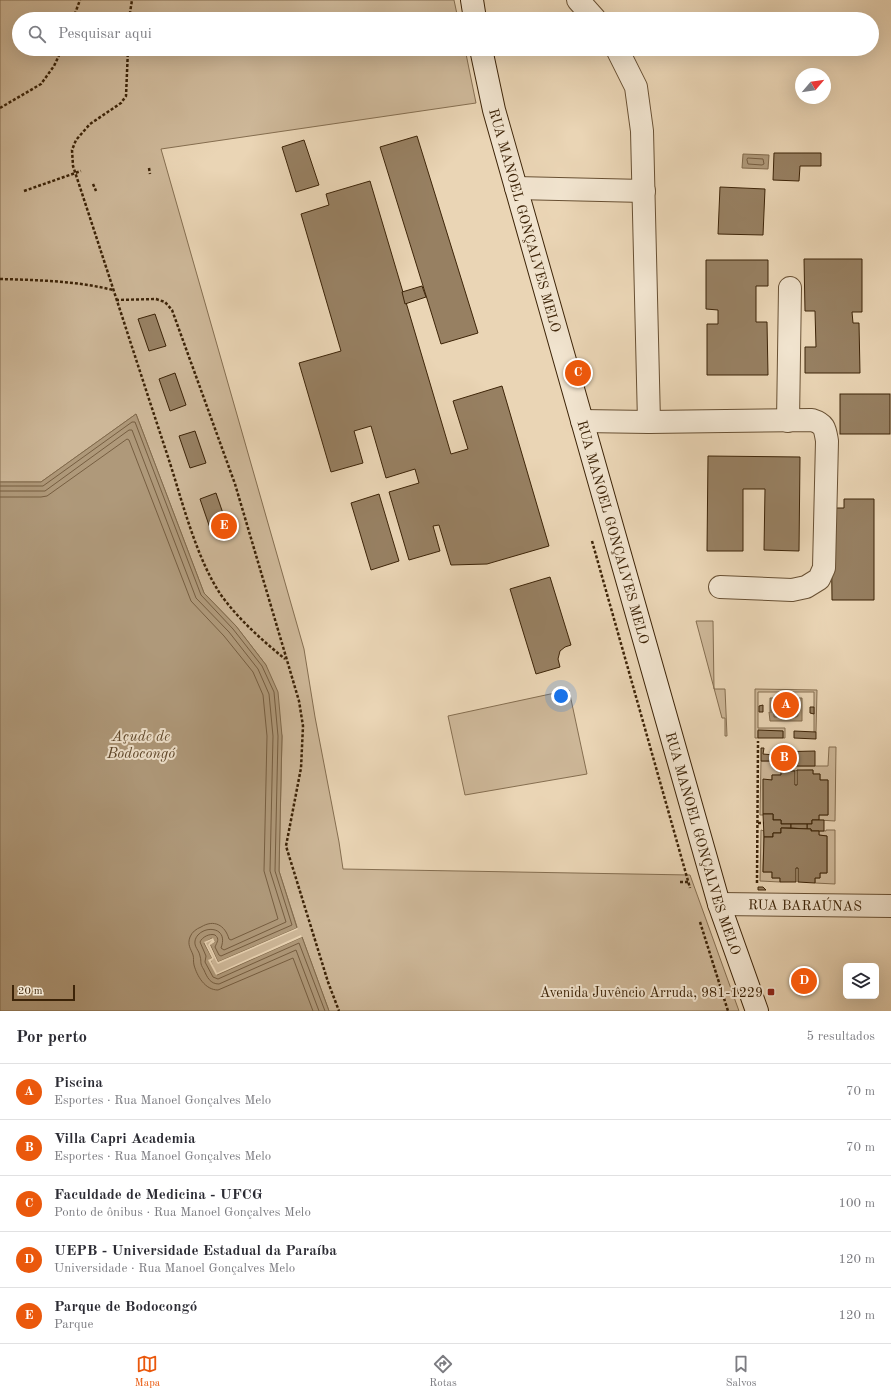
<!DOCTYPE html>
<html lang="pt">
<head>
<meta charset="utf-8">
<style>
	body { margin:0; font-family:"Old Standard TT",serif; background:#f7f7f7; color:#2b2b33 }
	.controls { position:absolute; right:12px; bottom:12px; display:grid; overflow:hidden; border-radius:6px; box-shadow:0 4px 16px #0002 }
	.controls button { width:36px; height:36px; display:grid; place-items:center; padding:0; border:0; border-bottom:1px solid #e1e1e2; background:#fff; color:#2b2b33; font:20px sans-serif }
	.compass { position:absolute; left:795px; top:68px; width:36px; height:36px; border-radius:50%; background:#fff; box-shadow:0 4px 16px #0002; rotate:61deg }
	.scale { position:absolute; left:12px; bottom:10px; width:63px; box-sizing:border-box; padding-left:4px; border:2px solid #3d2408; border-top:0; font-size:11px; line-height:14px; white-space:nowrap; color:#3d2408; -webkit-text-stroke:3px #f1e4cf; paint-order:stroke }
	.you { position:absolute; left:561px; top:696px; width:14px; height:14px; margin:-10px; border:3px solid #fff; border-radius:50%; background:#1a73e8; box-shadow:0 0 0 6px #1a73e833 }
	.badge { display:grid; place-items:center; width:26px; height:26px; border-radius:50%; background:#ea580c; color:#fff; font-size:13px; font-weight:700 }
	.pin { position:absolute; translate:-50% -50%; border:2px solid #fff; box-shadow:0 1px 4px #0006 }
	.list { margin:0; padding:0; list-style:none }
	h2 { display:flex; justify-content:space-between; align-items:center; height:52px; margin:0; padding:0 16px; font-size:17px }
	h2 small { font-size:13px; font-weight:400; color:#7c7c81 }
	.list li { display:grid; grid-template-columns:26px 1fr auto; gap:12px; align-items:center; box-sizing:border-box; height:56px; padding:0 16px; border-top:1px solid #e1e1e2 }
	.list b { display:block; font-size:15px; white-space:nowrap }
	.list p { margin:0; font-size:13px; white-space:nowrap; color:#7c7c81 }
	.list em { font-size:13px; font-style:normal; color:#7c7c81 }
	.icon { flex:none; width:22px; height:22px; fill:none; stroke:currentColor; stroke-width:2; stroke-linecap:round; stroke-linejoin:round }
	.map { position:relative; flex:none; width:891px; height:1011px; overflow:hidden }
	.search { position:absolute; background:#fff; box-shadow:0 4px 16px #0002; left:12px; right:12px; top:12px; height:44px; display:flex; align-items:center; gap:10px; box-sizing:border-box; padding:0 14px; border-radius:22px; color:#7c7c81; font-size:15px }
	.sheet { height:332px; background:#fff }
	nav { display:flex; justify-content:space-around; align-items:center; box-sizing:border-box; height:56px; border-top:1px solid #e1e1e2; background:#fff; font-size:11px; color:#7c7c81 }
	nav a { display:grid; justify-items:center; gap:2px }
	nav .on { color:#ea580c }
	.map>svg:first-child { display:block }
</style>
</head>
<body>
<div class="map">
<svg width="891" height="1011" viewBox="0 0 891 1011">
	<rect width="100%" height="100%" fill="#ead5b5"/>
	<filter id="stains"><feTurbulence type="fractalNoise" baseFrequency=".005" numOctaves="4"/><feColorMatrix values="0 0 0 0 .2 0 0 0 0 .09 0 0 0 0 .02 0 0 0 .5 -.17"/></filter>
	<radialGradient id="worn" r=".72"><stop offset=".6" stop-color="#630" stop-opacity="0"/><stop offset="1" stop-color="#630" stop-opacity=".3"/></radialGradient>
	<g fill="#cdb798" stroke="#856e50">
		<polygon points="0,0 454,0 458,19 19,19 19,49 465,49 476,103 161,149 304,649 315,717 339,842 343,869 690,875 739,1011 329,1011 302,937 216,975 204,942 213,938 215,942 210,945 297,927 279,871 282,736 266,665 236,626 204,593 136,414 41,482 0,482"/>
		<polygon points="696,621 713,621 714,689 725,689 727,736 725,736 725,718 722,718"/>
		<polygon points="755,689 817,690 816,732 814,732 814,692 758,692 758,728 785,728 785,738 783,738 783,731 758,731 758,738 755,738"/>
		<polygon points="569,690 587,774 465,795 448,716"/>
		<polygon points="829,747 836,747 835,821 819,820 819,815 828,815 828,780 820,780 820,774 813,774 813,770 781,771 781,775 772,775 772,780 764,780 764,815 760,815 761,761 774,761 774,766 828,766"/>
		<polygon points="761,830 764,831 763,872 772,872 772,878 780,878 780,882 760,881"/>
		<polygon points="826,830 835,830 835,884 815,883 815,878 820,878 820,873 827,873 827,836 819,835 819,831 826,831"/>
	</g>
	<g fill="#af997a" stroke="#816a4c">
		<polygon points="743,154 769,155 768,169 742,168"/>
		<polygon points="136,414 204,593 236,626 266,665 278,692 282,736 279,871 297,928 218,962 210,944 215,942 212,938 204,943 212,958 209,960 217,975 302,937 329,1011 0,1011 0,482 41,482"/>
		<polygon points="770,698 802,698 802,721 770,721 769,712 796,711 770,711"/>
	</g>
	<polygon fill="#ead5b5" points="297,928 298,929 218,964 217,963 208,945 212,940 206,943 214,958 211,961 217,973 301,935 302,937 216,975 208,960 212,958 204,942 213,938 215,942 210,945 218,962"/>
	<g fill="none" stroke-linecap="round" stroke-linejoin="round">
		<g stroke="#765e41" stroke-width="1">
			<polygon points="748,158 763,159 764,164 762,165 748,164 747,160"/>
			<path d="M0,486H43L132,422H135L201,595L233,629L262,666L274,692L278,736L275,871L292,925L221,956L219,955L215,947C217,942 220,939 215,935C210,933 202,937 200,942L206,956L205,962L213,977L218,979L299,943L325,1011"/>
			<path d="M0,491H45L129,430H132L196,598L229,632L258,669L269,694L273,736L270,871L286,922L224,950L221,948C230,924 198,925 195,941C194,947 199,950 200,956C202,963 199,962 204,970C207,977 210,984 219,984L296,950L319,1011"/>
			<path d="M0,497H41L47,496L127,439L129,440L191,601L224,636L253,672L263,695L267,736L264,871L278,919L231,940L229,939C225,925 214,919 201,927C196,929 192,932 190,937C187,945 191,949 193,955C194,958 193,961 194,965C197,976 205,990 218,990L293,958L313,1011"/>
			<polygon points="775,702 797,703 798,716 796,717 774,717 774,704"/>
		</g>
	</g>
	<g fill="#978062" stroke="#3d2408">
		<polygon points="417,136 478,333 441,344 380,147"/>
		<polygon points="304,140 319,185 296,192 282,147"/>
		<polygon points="774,153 821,153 821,166 800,166 799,181 773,180"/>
		<polygon points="370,181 451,454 468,449 453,401 502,386 549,546 487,564 451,565 439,525 433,526 440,551 409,560 389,492 419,483 415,469 386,478 371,426 354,431 363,463 331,472 299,363 341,351 301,214 329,205 326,194"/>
		<polygon points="720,187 765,189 763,235 718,234"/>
		<polygon points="804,259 862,259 862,312 852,312 853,323 859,323 860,373 805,373 805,347 816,347 815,311 805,311"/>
		<polygon points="706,260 768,260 768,286 756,286 756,322 767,322 768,375 707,375 707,324 718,324 718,310 706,309"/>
		<polygon points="422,286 426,297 405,304 402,292"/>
		<polygon points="155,314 166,346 149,351 138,319"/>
		<polygon points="175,373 186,405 170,411 159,379"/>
		<rect x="840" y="394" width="50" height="40"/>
		<polygon points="195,431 206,463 190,468 179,436"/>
		<polygon points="708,456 800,457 799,551 764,550 765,489 743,489 743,551 707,551"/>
		<polygon points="216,493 227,525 211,531 200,499"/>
		<polygon points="379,494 399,561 371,570 351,503"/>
		<polygon points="844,499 874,499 874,600 832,600 831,508 844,508"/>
		<polygon points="550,577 571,645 565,647 560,651 558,659 560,667 536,674 510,589"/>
		<polygon points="763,705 763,712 759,712 759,706"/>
		<polygon points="810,707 814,707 814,714 810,713"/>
		<polygon points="758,730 783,731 783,738 758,738"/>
		<polygon points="794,731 816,732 816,739 794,738"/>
		<polygon points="761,748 764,748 763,754 774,755 774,761 761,761"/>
		<polygon points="815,751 815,766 774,766 774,752"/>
		<polygon points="797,770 813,770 813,774 820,774 820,780 828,780 828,815 819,815 819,820 812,820 812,824 781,824 781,820 773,820 773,814 763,814 763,779 772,780 772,775 781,775 781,771 795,771 795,785 797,785"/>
		<polygon points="763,814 773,814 773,820 781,820 781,824 791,824 791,828 781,828 781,833 773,833 773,837 764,837"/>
		<polygon points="812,820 824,820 824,831 811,831 811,829 807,829 807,824 812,824"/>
		<polygon points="791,824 807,824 807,829 791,828"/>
		<polygon points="781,828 811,829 811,831 819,831 819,835 827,836 827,873 820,873 820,878 815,878 815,883 798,882 798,868 796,868 796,882 780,882 780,878 772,878 772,872 763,872 764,837 773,837 773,833 781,833"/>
		<polygon points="758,887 763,887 766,890 758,890"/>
	</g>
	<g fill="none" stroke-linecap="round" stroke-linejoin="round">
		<g stroke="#685033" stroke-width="24">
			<g id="street">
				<polyline points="578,0 595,19"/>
				<polyline points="617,49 636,87 642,131 649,422"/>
				<polyline points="516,188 644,191"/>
				<path d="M582,421L649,422L812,420C825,424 825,429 827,441L824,568L819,579L806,587L792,590L720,587"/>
				<polyline points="788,421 790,288"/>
				<path id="s1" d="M719,904L891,906"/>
			</g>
		</g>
		<g stroke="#3d2408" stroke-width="24">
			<g id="secondary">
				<polyline points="472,0 475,19"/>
				<path id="s2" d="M481,49L494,110L719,904L757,1011"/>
			</g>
		</g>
		<g stroke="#3d2408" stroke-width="2.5" stroke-dasharray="3 2" stroke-linecap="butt">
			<polyline points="73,19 80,0"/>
			<polyline points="129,19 132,0"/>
			<path d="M128,49L126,96L121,103L90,124L76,140L72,150L73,166C105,263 136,360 168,457C182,500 196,558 221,595C239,620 262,640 285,659"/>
			<polyline points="0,108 41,84 54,66 62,49"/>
			<polyline points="149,168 150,174"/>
			<polyline points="93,184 96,191"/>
			<polyline points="24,191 81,171"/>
			<path d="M0,279C38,280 77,281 113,290"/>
			<polyline points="116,300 156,299 165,302 172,310 235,484 299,701 303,726 301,768 286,846 328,982 339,1011"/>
			<polyline points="592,541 690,888"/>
			<polyline points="758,823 764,823"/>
			<polyline points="680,882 688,882"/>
			<polyline points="757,883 758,741"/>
			<polyline points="700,922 728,1011"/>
		</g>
		<use href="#street" stroke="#f1e4cf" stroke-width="22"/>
		<use href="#secondary" stroke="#f1e4cf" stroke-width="22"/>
	</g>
	<rect fill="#8f2418" stroke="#f1e4cf" stroke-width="1.5" x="767" y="988" width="8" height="8" rx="2"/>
	<g text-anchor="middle" stroke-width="4" stroke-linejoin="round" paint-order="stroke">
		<g font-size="14" fill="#3d2408" stroke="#f1e4cf">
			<text dy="5" stroke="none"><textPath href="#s2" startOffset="177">RUA MANOEL GONÇALVES MELO</textPath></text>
			<text dy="5" stroke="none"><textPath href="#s2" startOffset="501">RUA MANOEL GONÇALVES MELO</textPath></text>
			<text dy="5" stroke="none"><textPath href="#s2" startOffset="825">RUA MANOEL GONÇALVES MELO</textPath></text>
			<text dy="5" stroke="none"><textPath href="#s1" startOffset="86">RUA BARAÚNAS</textPath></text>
		</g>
		<g font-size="14" fill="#3d2408" stroke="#f1e4cf" text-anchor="end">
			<text x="763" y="997">Avenida Juvêncio Arruda, 981-1229</text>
		</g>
		<g font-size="15" font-style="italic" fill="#5f472a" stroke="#f1e4cf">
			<text x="141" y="741">Açude de<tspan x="141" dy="17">Bodocongó</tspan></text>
		</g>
	</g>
	<rect width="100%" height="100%" filter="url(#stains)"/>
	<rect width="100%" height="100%" fill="url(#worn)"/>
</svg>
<div class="controls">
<button><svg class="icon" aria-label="layers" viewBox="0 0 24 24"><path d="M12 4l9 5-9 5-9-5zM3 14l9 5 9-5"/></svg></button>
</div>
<svg class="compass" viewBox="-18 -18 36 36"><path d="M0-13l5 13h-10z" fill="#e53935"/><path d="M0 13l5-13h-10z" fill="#7c7c81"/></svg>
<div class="scale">20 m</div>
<div class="you"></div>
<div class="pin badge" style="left:786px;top:705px">A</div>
<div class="pin badge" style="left:784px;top:758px">B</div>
<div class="pin badge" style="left:578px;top:373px">C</div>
<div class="pin badge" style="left:804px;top:981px">D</div>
<div class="pin badge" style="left:224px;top:526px">E</div>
<div class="search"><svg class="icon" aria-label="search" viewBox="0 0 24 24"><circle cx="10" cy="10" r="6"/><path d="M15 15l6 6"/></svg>Pesquisar aqui</div>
</div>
<section class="sheet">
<h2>Por perto<small>5 resultados</small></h2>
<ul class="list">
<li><span class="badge">A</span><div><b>Piscina</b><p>Esportes · Rua Manoel Gonçalves Melo</p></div><em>70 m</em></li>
<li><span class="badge">B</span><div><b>Villa Capri Academia</b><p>Esportes · Rua Manoel Gonçalves Melo</p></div><em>70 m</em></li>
<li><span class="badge">C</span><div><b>Faculdade de Medicina - UFCG</b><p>Ponto de ônibus · Rua Manoel Gonçalves Melo</p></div><em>100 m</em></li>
<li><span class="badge">D</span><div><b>UEPB - Universidade Estadual da Paraíba</b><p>Universidade · Rua Manoel Gonçalves Melo</p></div><em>120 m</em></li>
<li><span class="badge">E</span><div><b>Parque de Bodocongó</b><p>Parque</p></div><em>120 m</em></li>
</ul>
</section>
<nav>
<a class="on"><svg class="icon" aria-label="map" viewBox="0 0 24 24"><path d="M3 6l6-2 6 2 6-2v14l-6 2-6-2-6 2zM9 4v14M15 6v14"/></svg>Mapa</a>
<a><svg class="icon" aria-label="directions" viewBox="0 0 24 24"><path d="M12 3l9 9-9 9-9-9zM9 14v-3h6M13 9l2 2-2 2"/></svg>Rotas</a>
<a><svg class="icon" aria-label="saved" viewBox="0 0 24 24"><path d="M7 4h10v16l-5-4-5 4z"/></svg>Salvos</a>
</nav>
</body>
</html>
